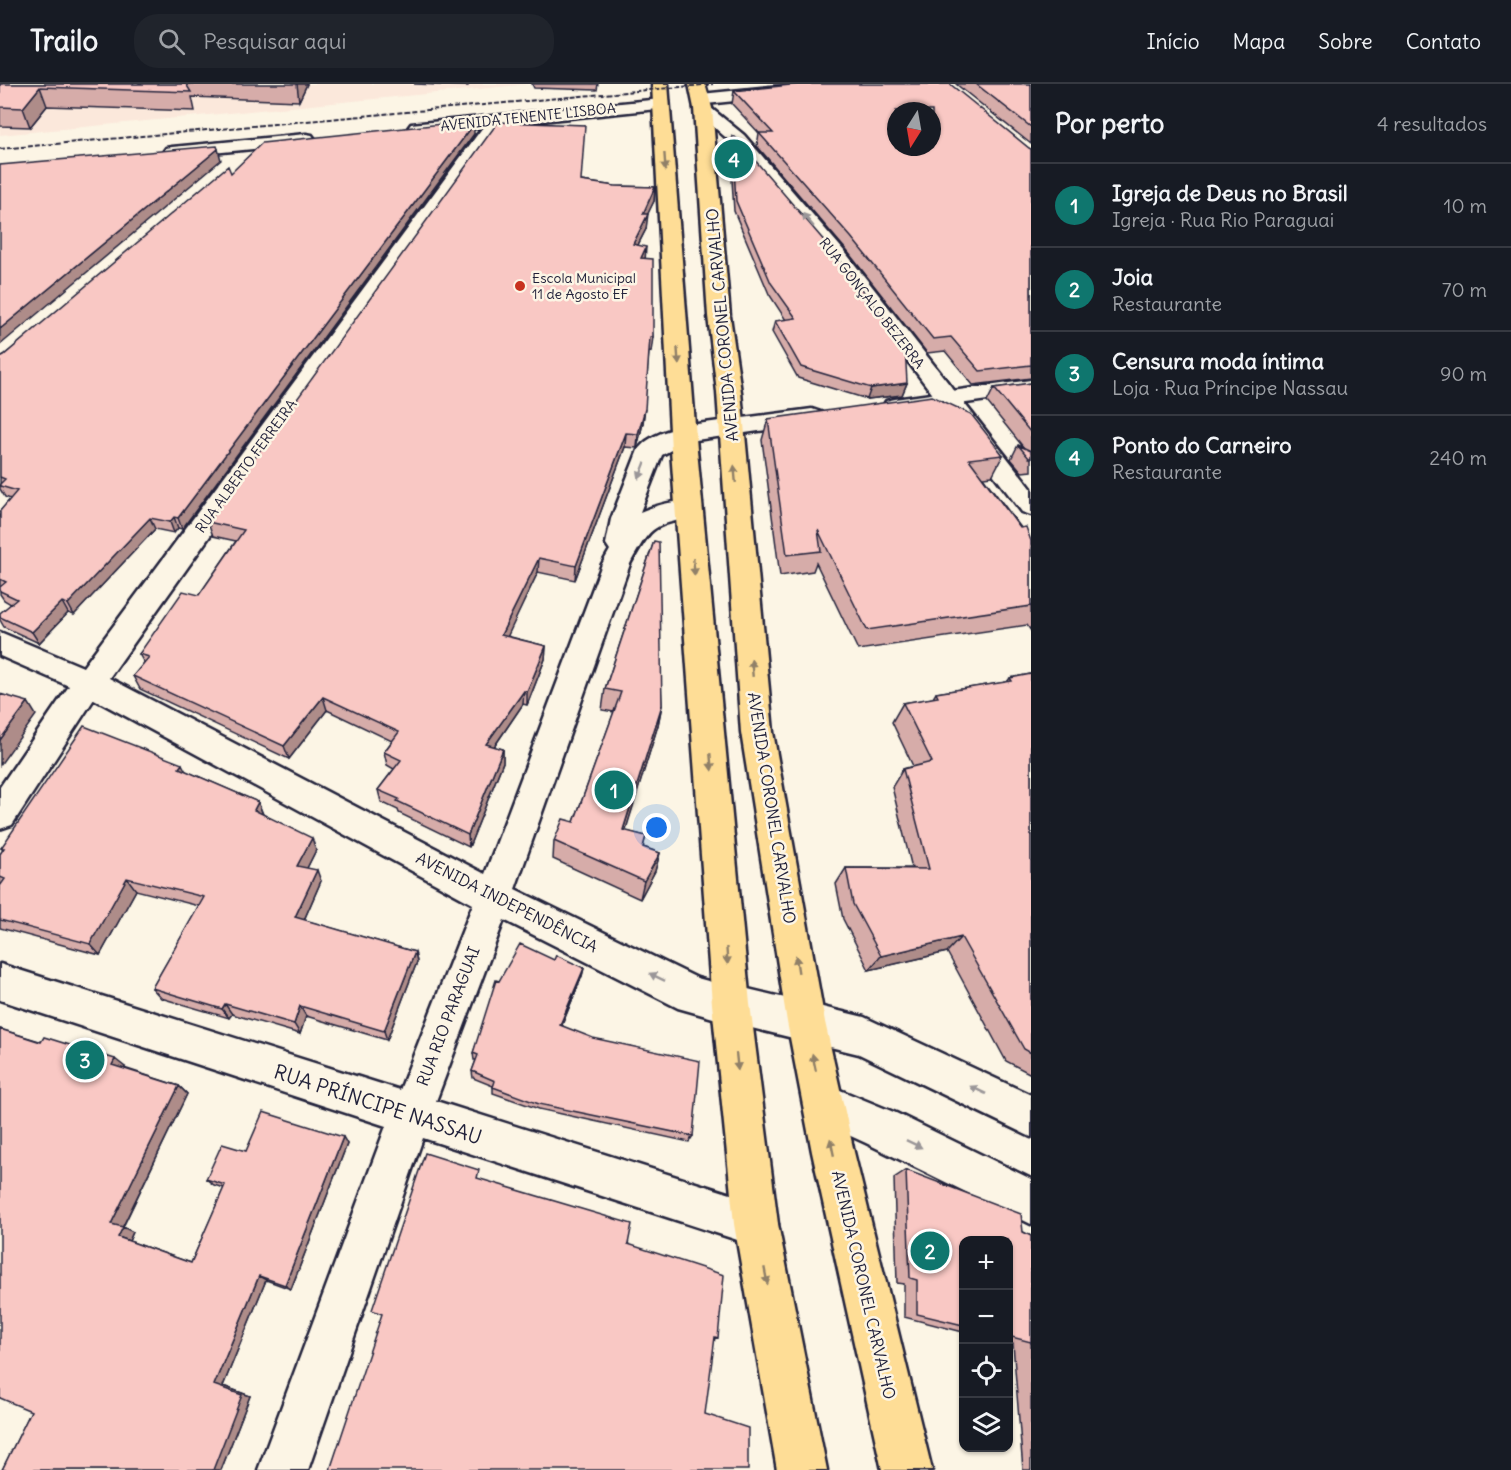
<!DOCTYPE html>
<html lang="pt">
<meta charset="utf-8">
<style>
:root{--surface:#171b24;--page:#20242c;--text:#f1f3f6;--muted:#9ea1a6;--line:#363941;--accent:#0f766e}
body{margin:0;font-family:Delius,sans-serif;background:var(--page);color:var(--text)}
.controls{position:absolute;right:18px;bottom:18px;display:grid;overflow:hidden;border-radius:12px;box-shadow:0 2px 4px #0004}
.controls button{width:54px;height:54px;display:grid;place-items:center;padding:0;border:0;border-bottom:2px solid var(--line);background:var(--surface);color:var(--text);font:30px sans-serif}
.compass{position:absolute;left:887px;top:18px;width:54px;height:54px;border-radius:50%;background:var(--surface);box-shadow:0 2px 4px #0004;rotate:191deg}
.you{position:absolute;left:657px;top:744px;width:21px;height:21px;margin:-15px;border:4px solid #fff;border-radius:50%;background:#1a73e8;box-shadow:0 0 0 9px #1a73e833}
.badge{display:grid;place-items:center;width:39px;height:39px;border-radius:50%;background:var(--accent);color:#fff;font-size:20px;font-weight:700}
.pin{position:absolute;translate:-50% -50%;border:3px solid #fff;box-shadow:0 2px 6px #0006}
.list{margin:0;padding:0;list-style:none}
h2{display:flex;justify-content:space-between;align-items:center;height:78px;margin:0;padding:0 24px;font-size:26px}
h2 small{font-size:20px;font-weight:400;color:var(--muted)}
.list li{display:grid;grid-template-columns:39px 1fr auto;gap:18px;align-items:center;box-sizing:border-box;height:84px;padding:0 24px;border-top:2px solid var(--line)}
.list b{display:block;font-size:22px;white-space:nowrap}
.list p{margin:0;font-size:20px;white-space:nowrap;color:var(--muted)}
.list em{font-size:20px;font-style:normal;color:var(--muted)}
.icon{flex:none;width:33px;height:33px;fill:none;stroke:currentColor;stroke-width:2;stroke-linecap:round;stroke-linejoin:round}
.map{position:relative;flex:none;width:1031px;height:1386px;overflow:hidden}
header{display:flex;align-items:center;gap:36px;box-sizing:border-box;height:84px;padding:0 30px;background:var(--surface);border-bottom:2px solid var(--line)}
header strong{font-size:28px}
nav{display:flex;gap:33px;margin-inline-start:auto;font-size:21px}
.search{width:420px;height:54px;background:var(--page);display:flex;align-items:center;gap:15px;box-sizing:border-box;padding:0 21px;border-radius:24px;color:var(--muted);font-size:22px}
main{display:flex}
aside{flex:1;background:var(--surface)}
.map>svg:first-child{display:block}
</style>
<header>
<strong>Trailo</strong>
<div class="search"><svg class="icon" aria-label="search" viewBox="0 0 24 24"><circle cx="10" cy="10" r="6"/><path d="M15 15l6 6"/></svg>Pesquisar aqui</div>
<nav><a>Início</a><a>Mapa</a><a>Sobre</a><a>Contato</a></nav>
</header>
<main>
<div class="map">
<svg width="1031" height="1386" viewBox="0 0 1031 1386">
<rect width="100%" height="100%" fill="#fcf5e5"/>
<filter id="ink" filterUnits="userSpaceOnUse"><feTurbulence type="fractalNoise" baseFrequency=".0167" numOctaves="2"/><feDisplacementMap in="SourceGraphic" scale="12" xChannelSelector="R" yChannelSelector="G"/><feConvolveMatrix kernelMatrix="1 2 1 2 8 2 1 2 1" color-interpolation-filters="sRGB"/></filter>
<g filter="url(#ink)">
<path fill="#fbe8db" d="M0 0H529L0 51Z"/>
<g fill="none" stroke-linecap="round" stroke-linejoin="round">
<g stroke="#22223b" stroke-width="5">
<path id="minor" d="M801 0H859L851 5 706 20 744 51 845 168 1031 404V431L1022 428 831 176 732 59 697 28 694 24 700 20 693 15 701 10Z
M661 15 667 16 669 20 667 24 502 41 109 594 485 790 602 480 610 466 606 460 611 435 638 366C647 352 675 341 691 345L694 350 691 355 662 371 640 428C657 421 680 414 698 419L702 425 698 431C653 444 654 436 630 480L515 805 697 894 745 907 750 920 745 933 731 939 678 924 504 836 436 1017 756 1118 771 1125 778 1140 771 1155 756 1162 423 1054 308 1386H258L386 1042 0 916V880L400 1006 473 820 94 615 12 741 0 745V703L69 602 0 572V548L83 583 483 43 417 49 411 48 408 44 411 40Z
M306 50 312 51 315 55 312 59 172 73 166 72 163 68 166 64 172 63Z"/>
</g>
<g stroke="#22223b" stroke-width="5">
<path id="tertiary" d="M1031 296V310L895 329 886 327 883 322 886 317 895 315Z
M812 325 821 328 824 333 821 338 682 358 673 355 670 350 673 345 682 342Z"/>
</g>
<g stroke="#22223b" stroke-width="5">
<path id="secondary" d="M731 901 864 933 1031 1011V1053L859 970 731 939 717 933 712 920 717 907Z
M823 999 896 1029 1031 1095V1140L866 1059 809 1033 803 1019 809 1005Z"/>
</g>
<g stroke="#22223b" stroke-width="5">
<path id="primary" d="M652 0H668L697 366 750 920 778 1140 827 1386H777L734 1140 712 920 671 366Z
M689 0H705L712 24 730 232 741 308 773 648 825 938 854 1068 932 1386H882L812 1068 787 938 741 648 717 308 708 232 694 24Z"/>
</g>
<use href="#minor" fill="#fcf5e5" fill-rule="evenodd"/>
<use href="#tertiary" fill="#fcf5e5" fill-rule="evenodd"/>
<use href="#secondary" fill="#fcf5e5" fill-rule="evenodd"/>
<use href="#primary" fill="#fedd96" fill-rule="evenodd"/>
<path stroke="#22223b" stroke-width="2" stroke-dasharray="5 2" stroke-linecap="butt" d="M0 65 713 0"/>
</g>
<path fill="#d6aca9" stroke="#22223b" stroke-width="1.5" d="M0 0H307L299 17 192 13 195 27 47 22 30 43 0 42Z
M414 0H469L468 2Z
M532 0H598L597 6 534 4Z
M956 0H1031V60Z
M734 7 1031 65V294L973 301 945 267 927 269 847 167 757 62 759 49 732 20Z
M474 50 182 445 178 444 174 449 155 445 74 531 68 529 39 559 4 543 0 536V529L11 520 4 516 0 510V427L11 415 5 413 0 405V273L4 271 231 89Z
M732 53 907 299 902 311 867 315 798 294 772 248 775 237 786 236 769 210 734 127 730 64Z
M581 97 615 102 655 103 654 117 647 130 646 145 638 161 645 174 653 253 651 268 649 267 643 339 637 364 625 363 575 496 538 488 507 552 546 562 545 575 527 621 523 620 494 663 503 665V678L469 763 399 729 398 726 381 718 378 706 394 685 387 681 384 668 392 657 327 626 289 675 140 605 133 592 144 579 139 570 199 511 236 457 213 452 208 438Z
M1031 299V387L1022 388 1011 375 1018 361 1024 364 987 318 994 304Z
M768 335 1003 371 992 392 983 393 1031 457V547L1027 541 858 566 816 479 813 487 780 492 762 356Z
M654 457 662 621 658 641 625 747 646 752 643 763 660 769 655 787 640 815 553 775 554 757 574 738 614 628 602 626 605 605Z
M1031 590V990L1006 977 947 868 869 886 843 835 836 800 846 784H912L892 703 903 685 913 682 892 638 903 619 933 614 936 609 1007 598 1010 594Z
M186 687 258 718 263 730 316 766 307 784 321 797 304 836 415 868 417 878 387 956 306 932 300 950 232 930 229 934 161 914 152 904 199 822 136 806 100 871 0 844V770L3 766 1 764Z
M554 876 584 884 582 892 562 941 693 1052 689 1058 539 1025 493 1009V1002L473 994 472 987 476 976H474L473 969 499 897Z
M0 945 125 983 124 984 179 1002 187 1010 123 1143 133 1148 129 1157 191 1179 224 1104 214 1101 206 1095 246 1067 343 1053 347 1060 291 1205 266 1196 223 1302 250 1312 221 1386H2L31 1327Z
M906 1086 1031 1152V1386H1023L1013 1260 1008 1259V1156H963V1248L904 1233V1200L897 1199 894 1094Z"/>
<path fill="#ae8c89" stroke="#22223b" stroke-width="1.5" d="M297 0H307L299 17Z
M40 3 47 22 30 43 23 24Z
M474 40V50L182 445 178 434Z
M218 65 221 76 0 261V245Z
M655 103 654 117 641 144 643 130Z
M648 130 646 145 631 174 633 160Z
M646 163 645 177 641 174Z
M907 299 902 311 867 315 871 304Z
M645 325 643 339 637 364 638 350Z
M626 349 625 363 575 496 576 482Z
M174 433 178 444 174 449 170 438Z
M150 434 155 445 74 531 68 520Z
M539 474 538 488 502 564 501 551Z
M62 518 68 529 39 559 32 548Z
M546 562 545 575 527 621V608Z
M524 607 523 620 487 673 486 660Z
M323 613 327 626 289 675 284 662Z
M28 618 36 631 0 681V656Z
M662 621 658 641 620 765 623 746Z
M503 665V678L469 763 468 751Z
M182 680 189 693 179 684Z
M258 718 263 731 254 726Z
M312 754 316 766 302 794 297 782Z
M660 769 655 787 640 815 644 797Z
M317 786 321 797 300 845 295 833Z
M127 794 136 806 100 871 90 860Z
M961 853 947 868 869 886 881 872Z
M415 868 417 878 387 956 384 947Z
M584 884 582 892 559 948 560 941Z
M225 920 232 930 229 934 222 925Z
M300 922 306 932 300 950 294 940Z
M115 975 125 983 122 989 112 981Z
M179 1002 187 1010 122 1144 111 1140Z
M343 1053 347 1060 291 1205 285 1201Z
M123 1143 133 1148 129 1157 118 1153Z
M259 1192 266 1196 223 1302 250 1312 221 1386H213L214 1301Z"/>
<path fill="#f9c8c4" stroke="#22223b" stroke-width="1.5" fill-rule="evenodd" d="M0 0H186L191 8 40 3 23 24 0 23Z
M800 0H950L1029 64 1031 65V281L980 287 951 253 933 255 851 153 759 49H773L734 7ZM896 27H932V63H896Z
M976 0H1031V43Z
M498 38 585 41 581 97 615 102 655 103 643 130H648L633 160 646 163 641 174 653 175V253H650L645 325 638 350 626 349 576 482 539 474 501 551 546 562 527 608 524 607 486 660 503 665 468 751 397 717 399 715 378 706 401 676 384 668 399 648 323 613 284 662 133 592 149 573 139 570 183 507 199 511 244 446 208 438Z
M452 39 474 40 178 434 174 433 170 438 150 434 68 520 62 518 32 548 0 533V529L17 515 0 507V503L6 498 0 495V427L17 407 0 402V400L5 395 0 393V273L4 271 228 82 231 89 262 59Z
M732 53H735L832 166 905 261 907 299 871 304 801 283 775 237 796 234 771 199 736 117Z
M217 62 218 65 0 245V81Z
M1031 299V349L994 304Z
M932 312 971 330 1003 371 969 375 1020 444 1026 443 1031 457V522L867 546 818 446 821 467 787 471 768 335Z
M1018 361 1031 367V374H1029Z
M654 457 659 458 662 621 623 746 646 752 643 763 660 769 644 797 554 757 563 735 574 738 621 608 605 605Z
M1031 590V969L1024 965 961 853 881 872 853 820 846 784 929 785 903 685 932 678 903 619 938 613 936 609 1012 597 1010 594Z
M0 610 28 618 0 656Z
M84 642 182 680 179 684 258 718 254 726 312 754 297 782 317 786 295 833 415 868 384 947 300 922 294 940 225 920 222 925 152 904 204 813 127 794 90 860 0 836V802L5 795 0 793V770L4 764H1Z
M520 860 554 876 556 871 584 884 560 941 593 954 700 977 693 1052 539 1020 493 1003 495 997 472 987 478 971 473 969 496 896 499 897Z
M0 945 41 958 44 953 115 975 112 981 179 1002 111 1140 123 1143 118 1153 191 1179 225 1101 206 1095 222 1060 246 1067 263 1028 343 1053 285 1201 259 1192 214 1301 242 1311 213 1386H2L31 1327 0 1314Z
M425 1069 479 1086 477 1094 632 1140 628 1160 724 1191 718 1254 715 1253 705 1330 748 1344V1386H330L382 1230 372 1226Z
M906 1086 1021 1130 1023 1148 1031 1152V1260V1258L1008 1252V1156H963V1241L917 1230V1196L910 1194Z"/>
<defs><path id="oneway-solid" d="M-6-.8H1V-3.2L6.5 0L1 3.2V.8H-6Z" transform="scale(1.5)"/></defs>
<g fill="#908068">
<use href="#oneway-solid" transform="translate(665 78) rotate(86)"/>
<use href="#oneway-solid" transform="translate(678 272) rotate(86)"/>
<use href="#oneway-solid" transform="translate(735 390) rotate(-95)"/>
<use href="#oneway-solid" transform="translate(694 483) rotate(85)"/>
<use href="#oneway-solid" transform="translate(752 584) rotate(-95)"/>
<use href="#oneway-solid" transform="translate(711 678) rotate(85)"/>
<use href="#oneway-solid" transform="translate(727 872) rotate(86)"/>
<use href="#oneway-solid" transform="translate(797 880) rotate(-99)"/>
<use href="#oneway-solid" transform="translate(737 978) rotate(84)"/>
<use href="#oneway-solid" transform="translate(814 978) rotate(-102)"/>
<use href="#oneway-solid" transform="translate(832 1063) rotate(-102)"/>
<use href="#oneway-solid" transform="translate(766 1192) rotate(79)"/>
</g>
<g fill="#9a9698">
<use href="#oneway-solid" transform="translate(808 136) rotate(-130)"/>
<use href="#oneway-solid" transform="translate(642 387) rotate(111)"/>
<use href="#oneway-solid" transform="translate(657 893) rotate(-154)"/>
<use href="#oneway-solid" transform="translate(978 1006) rotate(-154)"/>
<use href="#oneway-solid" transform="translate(914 1060) rotate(26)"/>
</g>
</g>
<circle fill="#c8321e" stroke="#fcf5e5" stroke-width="2" cx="520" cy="202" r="6"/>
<g text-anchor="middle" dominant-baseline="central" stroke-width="5" stroke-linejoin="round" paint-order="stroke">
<g font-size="14" fill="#22223b" stroke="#fcf5e5">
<text transform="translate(528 33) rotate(-6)">AVENIDA TENENTE LISBOA</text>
<text transform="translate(872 219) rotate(52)">RUA GONÇALO BEZERRA</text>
<text transform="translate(246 382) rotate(-54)">RUA ALBERTO FERREIRA</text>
</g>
<g font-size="14" fill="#22223b" stroke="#fcf5e5" text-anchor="start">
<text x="532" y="194">Escola Municipal<tspan x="532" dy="16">11 de Agosto EF</tspan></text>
</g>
<g font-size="16" fill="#22223b" stroke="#fcf5e5">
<text transform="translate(722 241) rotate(-95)">AVENIDA CORONEL CARVALHO</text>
<text transform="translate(772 724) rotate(81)">AVENIDA CORONEL CARVALHO</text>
<text transform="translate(507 818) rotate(27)">AVENIDA INDEPENDÊNCIA</text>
<text transform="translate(448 932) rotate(-69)">RUA RIO PARAGUAI</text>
<text transform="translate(864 1201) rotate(77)">AVENIDA CORONEL CARVALHO</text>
</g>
<g font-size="20" fill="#22223b" stroke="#fcf5e5">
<text transform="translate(378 1020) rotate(18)">RUA PRÍNCIPE NASSAU</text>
</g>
</g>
</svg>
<div class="controls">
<button>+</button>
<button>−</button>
<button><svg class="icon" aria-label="locate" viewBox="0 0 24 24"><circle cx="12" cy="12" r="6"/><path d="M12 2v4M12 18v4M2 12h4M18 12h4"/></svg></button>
<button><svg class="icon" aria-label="layers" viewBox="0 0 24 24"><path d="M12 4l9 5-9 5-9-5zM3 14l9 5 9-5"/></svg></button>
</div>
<svg class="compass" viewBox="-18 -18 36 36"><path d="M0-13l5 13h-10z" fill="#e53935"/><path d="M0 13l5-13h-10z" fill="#9ea1a6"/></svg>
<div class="you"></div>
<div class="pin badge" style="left:614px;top:706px">1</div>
<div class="pin badge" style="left:930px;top:1167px">2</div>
<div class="pin badge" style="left:85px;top:976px">3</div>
<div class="pin badge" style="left:734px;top:75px">4</div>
</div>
<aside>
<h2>Por perto<small>4 resultados</small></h2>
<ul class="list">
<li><span class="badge">1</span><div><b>Igreja de Deus no Brasil</b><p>Igreja · Rua Rio Paraguai</p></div><em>10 m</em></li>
<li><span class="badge">2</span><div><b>Joia</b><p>Restaurante</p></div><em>70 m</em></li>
<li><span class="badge">3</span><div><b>Censura moda íntima</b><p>Loja · Rua Príncipe Nassau</p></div><em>90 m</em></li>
<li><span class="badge">4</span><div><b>Ponto do Carneiro</b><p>Restaurante</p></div><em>240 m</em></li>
</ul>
</aside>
</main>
